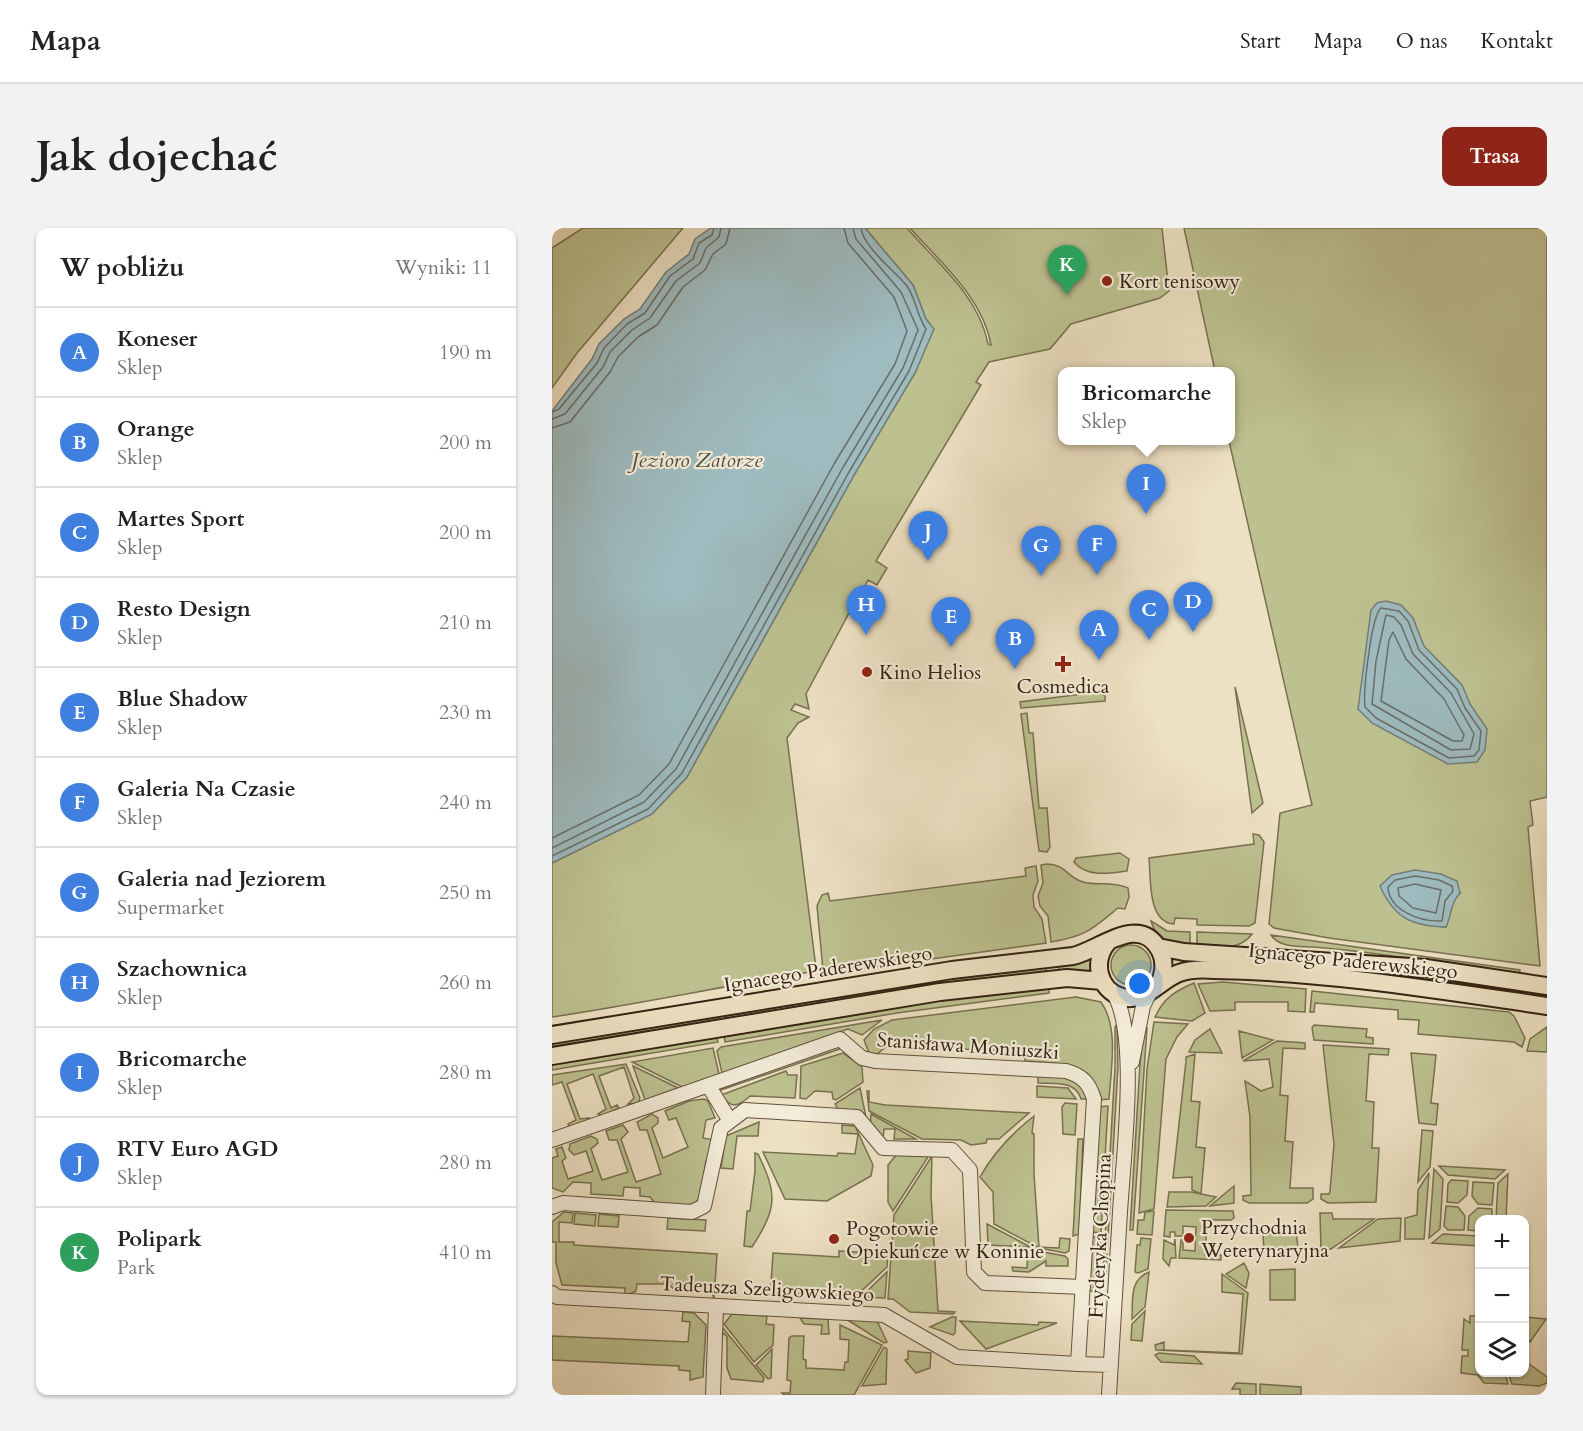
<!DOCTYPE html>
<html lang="pl">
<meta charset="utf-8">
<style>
:root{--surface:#fff;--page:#f2f2f2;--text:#222;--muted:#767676;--line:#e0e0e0;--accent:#8f2418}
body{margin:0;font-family:Cardo,serif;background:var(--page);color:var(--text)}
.controls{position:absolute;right:18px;bottom:18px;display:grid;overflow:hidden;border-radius:12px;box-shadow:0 2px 4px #0004}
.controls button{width:54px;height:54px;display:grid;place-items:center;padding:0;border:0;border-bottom:2px solid var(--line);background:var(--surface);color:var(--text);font:30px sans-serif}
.you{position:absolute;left:588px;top:756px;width:21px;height:21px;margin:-15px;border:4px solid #fff;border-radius:50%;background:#1a73e8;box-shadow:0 0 0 9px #1a73e833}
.badge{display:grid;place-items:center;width:39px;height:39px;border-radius:50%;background:var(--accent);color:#fff;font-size:20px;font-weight:700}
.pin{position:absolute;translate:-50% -50px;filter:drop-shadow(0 2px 3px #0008)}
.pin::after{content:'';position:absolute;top:32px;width:21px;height:18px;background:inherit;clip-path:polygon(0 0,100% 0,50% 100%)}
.popup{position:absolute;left:506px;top:139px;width:177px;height:78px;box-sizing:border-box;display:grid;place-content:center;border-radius:12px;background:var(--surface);filter:drop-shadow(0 2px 4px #0005);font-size:20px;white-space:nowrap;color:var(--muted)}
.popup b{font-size:22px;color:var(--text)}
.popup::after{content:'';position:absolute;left:50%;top:100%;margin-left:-12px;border:12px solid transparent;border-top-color:var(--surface)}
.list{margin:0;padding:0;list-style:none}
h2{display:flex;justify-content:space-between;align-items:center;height:78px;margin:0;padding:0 24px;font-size:26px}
h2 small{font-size:20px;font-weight:400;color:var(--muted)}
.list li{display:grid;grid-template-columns:39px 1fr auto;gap:18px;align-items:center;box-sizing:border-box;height:90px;padding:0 24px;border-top:2px solid var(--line)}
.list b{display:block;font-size:22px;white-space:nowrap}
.list p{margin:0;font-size:20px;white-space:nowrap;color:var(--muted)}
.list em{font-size:20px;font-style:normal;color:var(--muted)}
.icon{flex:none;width:33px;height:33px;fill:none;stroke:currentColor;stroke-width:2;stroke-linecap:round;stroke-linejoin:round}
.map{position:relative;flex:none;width:995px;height:1167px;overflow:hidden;border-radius:12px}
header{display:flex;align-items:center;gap:36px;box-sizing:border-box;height:84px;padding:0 30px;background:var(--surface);border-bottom:2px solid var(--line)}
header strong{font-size:28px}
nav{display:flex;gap:33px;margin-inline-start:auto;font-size:21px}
.intro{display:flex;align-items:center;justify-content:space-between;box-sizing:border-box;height:144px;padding:0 36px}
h1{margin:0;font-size:42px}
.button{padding:15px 27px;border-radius:12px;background:var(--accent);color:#fff;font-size:21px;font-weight:700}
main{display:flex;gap:36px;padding:0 36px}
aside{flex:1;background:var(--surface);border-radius:12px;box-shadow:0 2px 4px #0004}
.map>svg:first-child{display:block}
</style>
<header>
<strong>Mapa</strong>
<nav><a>Start</a><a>Mapa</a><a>O nas</a><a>Kontakt</a></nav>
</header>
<div class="intro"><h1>Jak dojechać</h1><a class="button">Trasa</a></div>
<main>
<aside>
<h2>W pobliżu<small>Wyniki: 11</small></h2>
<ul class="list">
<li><span class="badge" style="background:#3f7fe0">A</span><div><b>Koneser</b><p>Sklep</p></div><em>190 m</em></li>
<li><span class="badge" style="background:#3f7fe0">B</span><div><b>Orange</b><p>Sklep</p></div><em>200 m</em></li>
<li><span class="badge" style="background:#3f7fe0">C</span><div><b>Martes Sport</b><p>Sklep</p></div><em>200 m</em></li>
<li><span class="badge" style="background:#3f7fe0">D</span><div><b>Resto Design</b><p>Sklep</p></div><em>210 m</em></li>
<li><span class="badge" style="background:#3f7fe0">E</span><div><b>Blue Shadow</b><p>Sklep</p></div><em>230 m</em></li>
<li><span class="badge" style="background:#3f7fe0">F</span><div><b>Galeria Na Czasie</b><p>Sklep</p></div><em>240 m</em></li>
<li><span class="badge" style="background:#3f7fe0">G</span><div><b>Galeria nad Jeziorem</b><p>Supermarket</p></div><em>250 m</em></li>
<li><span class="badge" style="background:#3f7fe0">H</span><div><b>Szachownica</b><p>Sklep</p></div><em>260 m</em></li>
<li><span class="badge" style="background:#3f7fe0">I</span><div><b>Bricomarche</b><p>Sklep</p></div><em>280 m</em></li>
<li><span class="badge" style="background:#3f7fe0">J</span><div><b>RTV Euro AGD</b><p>Sklep</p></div><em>280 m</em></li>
<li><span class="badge" style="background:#2e9e5b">K</span><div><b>Polipark</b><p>Park</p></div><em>410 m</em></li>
</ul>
</aside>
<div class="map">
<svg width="995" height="1167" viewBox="0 0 995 1167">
<rect width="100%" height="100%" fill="#ede1c3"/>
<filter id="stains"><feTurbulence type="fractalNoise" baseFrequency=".00333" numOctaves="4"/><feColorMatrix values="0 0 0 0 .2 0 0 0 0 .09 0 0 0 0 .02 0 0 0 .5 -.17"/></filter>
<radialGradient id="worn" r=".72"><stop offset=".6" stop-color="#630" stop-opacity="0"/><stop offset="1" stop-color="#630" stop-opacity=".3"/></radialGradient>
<path fill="#bdc190" stroke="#787150" stroke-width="1.5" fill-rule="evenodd" d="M31 0H131L25 125 0 160V20Z
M313 0H355C385 35 427 68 436 116L439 117C431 70 388 34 358 0H610L617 63 608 70 519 96 498 121 437 134 424 154 429 157 324 333 335 340 325 357 316 352 303 377 300 376 296 382 298 383 254 466 257 481 243 476 239 482 257 489 246 495 235 510 264 740 258 744C172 758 87 776 0 789V635L100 586 135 549 302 247 363 145 381 101 374 91 361 57Z
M632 0H995V569L978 573 981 597 976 599 988 738 777 710 722 700 717 696 728 585 760 577 677 213 678 144 663 143ZM908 665 899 675 894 699C877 698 860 697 847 685Z
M683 459 711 575 700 585Z
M546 464 553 468V473L469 480 468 474Z
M475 485 477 505H481L487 580H495L498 619 495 624 487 623 469 486Z
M701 606 707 607 712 614 703 695 697 698 645 697V691L623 690 622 696C595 694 599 650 597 630L702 616Z
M568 625 577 631 575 643C558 645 535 650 522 634L524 630Z
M495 636C512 636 514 647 528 653 542 659 558 652 576 660L577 669 573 681 566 680C539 702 534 708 499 714L496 688 488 678 486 668 491 655 489 637Z
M484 638 486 653 481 667 482 679 490 691 494 715 278 745 271 742 265 678 270 667 276 665 278 673 474 648 473 640Z
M599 693 615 703 638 704V718C619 714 605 714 599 693Z
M645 704 700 706C687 724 665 718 645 718Z
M719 707 968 742 967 747C900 737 829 724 762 719 748 718 727 720 719 707Z
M559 737a20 20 0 1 1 40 0a20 20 0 1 1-40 0Z
M540 730V745L524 742 507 744 506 737Z
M644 731 871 747 964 760 952 765 645 734Z
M494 737V745L170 793 177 784 386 750Z
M671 754 754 761 753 784 736 783V774H683V782L658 783 646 756Z
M642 755 653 785 640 793 603 789C612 770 623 763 642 755Z
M497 757V765L345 785 173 814 172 806 338 778Z
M760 763 957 784 962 788 973 810 970 819 962 814 866 806 867 792 846 791V782L763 775 762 784H758Z
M524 769 549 774C567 799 559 841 557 871L548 872C543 832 505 836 473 833V823L334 819 325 826 317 825 312 812 322 801 340 792Z
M169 786 163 794 0 821V813Z
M330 792 310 807 296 801 170 845 165 823 169 819Z
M602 794 636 796 625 809 614 831 602 981 587 985 595 841Z
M565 796 566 838 554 1045H551L563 839V799Z
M593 797 595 800 581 1002H578L588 836Z
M762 797 815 801 814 809 821 810V816L762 812 760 800Z
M995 799V824L975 823 978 811Z
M658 801 670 825 637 824 643 812Z
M687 803 721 812 690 830Z
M164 807 166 814 0 842V837L17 831Z
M725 813 753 815V821L731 820 728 867 736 868 733 913 741 914 738 960H761V971L755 975H697L691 972V968L699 967 698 889 693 853 709 863 721 859 717 831 691 833Z
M771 817 837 821 836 827 817 826 814 873 822 874 820 920H827L824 974 776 975 769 971V966H777L778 963 782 916Z
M285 818 288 821 169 862 172 858Z
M161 820 167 846 130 859 80 834Z
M291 825 310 839 311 854 284 872 281 871 280 864 263 863 254 871 248 870 249 838Z
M859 825 884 827 879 875 886 876 884 897 867 895Z
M643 826 639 873 648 874 644 919 653 920 649 966 640 962V949L621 950 634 833V829Z
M74 836 88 870 86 875 76 876 82 870 72 839 47 848 59 880 65 877 67 880 50 888 46 886 54 881 41 846 15 856 28 891 37 890 35 893 18 899 16 896 24 892 10 854 0 857V847Z
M81 838 126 860 93 872Z
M234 843 236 847H245L243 870 198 868C186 879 179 881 169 867Z
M486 848 515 849 529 855 536 871H529C523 852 503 856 486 855Z
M485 858 516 860 524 871 485 869Z
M308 860 315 894 286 881 283 876Z
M315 863H317V874L333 877 477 885 447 911H435L434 915 419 917 409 912 370 911 317 883Z
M152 871 156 873 163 890 154 892 151 910 162 912 159 930 154 933 148 969 140 980 105 978 98 969 88 968V960L72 959 71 968 39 966V955L21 954 11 964 0 960V930L6 928 4 921 10 919 14 930 10 933 16 951 41 943 34 923 22 927 17 922 18 916 39 908 45 911 46 915 39 921 50 952 76 944 65 912H57L54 903 71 897 76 904 69 911 84 954 109 946 95 902H88L85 894 100 886 106 890V895L100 900 111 930 136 919 124 890 117 892 113 883 137 873Z
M513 875 525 876 523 907 511 906 510 879Z
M556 878 552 948H544L547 879Z
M319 886 364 911H342L343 901H332L331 911 318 898Z
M482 888 480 905 482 906V946L487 1019 507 1020 508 1010 518 1011 517 1023 513 1025 487 1020 442 996 441 964 428 949C442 924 459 906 482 888Z
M207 894 206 908H185L181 941 169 940 174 908Z
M290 897 303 898 321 937 319 948 275 973 233 971 211 924 285 928 286 925 303 926 306 906 290 905Z
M870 902 881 903 878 939 866 954Z
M526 911H531L527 1006 521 1008Z
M203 925 206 926C226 967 225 980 200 1019L192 1018 195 983H198L203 943Z
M345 926H378L341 983 336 974V937Z
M380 928 379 967 386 1083 403 1084 401 1086 358 1084 341 1071H336L342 987Z
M887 938 953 942 943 951 896 947Z
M882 941 891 951 888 1001 877 1010Z
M877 945 872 1011H853V990L865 987 866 962Z
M956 946 954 991H944L946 955Z
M899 952 916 953 915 967 906 975 895 974 896 956Z
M544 953H552L549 1005 541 1004Z
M921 954 942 955 940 977 926 976 920 968Z
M682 958V975L658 978Z
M617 964H639L664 969 654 978 615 979Z
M894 978 906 979 913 988 912 1002H896L892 998Z
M926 980 940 981V991L927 992V1003L916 1002 917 988Z
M614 982 681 983 682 990 679 992H655L653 1027H669V1032L627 1030 629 1012H631V1022L643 1023 644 999 631 998V1008H623V1004H618V1009L612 1008Z
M602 983 600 1007 585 1006 586 992H592L593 984Z
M12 984 21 985 20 995 7 994V1014H22V1017L165 1026 162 1071 160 1064 123 1062 116 1056H85L84 1063 73 1068V1060L10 1057 4 1035V1014H0V994Z
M23 985 44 987 43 998 22 996Z
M768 985H780L781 991H822L779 1021 769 1022Z
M47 986 67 988 66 999 46 998Z
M116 990 154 992 153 1003 115 1001Z
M849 990 848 1013 787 1020 826 991Z
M435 996 486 1023 513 1028 516 1031V1038H494V1033L477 1044 461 1043 460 1039 475 1040 476 1019 436 1017Z
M744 1003 746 1020 712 1023 711 1007Z
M891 1006 927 1008V1018L880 1015Z
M540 1009H549L546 1055H542V1063H537Z
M589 1010 599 1011 596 1041 586 1045 583 1044 585 1017H588Z
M623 1011 624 1030H619L617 1038 611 1031 612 1012 622 1017Z
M287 1023 336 1026 335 1039 303 1069 223 1065 219 1056 221 1025 287 1029Z
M692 1035 697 1045 694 1060 674 1046Z
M743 1041V1072H718V1042Z
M335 1044 333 1070 309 1069Z
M597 1044 593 1079 580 1091C581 1072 577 1052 597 1044Z
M670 1046 696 1065 690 1126 604 1122 603 1117 612 1114V1122L687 1125 691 1066 670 1064Z
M593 1083 590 1113 579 1112 580 1096Z
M131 1084 142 1085 154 1097 151 1149 138 1152V1143L127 1142V1138L0 1132V1108L136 1114 138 1094 130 1093Z
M180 1086 215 1088 214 1096 222 1097 221 1117 202 1134 172 1096Z
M918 1088H927V1144L953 1145 956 1156 932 1155 926 1147 909 1145 910 1128H916V1122H910L912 1091 918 1095Z
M400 1089H404L403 1105 401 1107 378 1099Z
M973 1089 994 1091 978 1114 973 1107Z
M248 1090 276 1091 277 1106H269L270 1097 252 1096Z
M294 1091 325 1093 335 1114 332 1115Z
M408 1093 486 1097 487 1094 505 1095 434 1121Z
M288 1097 330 1117 302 1167H232L230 1165H238L239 1153 235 1152 237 1110 240 1108H252L251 1131 254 1132V1140L292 1142 293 1134H296L297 1112 288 1111Z
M170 1099 212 1150 211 1154 179 1151 175 1140V1109L169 1103Z
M332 1119 335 1121 334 1156 310 1158Z
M220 1121 219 1150 216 1151 204 1137Z
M356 1123 379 1125 378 1140 364 1145 353 1132 356 1131Z
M607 1125 642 1128 650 1136 609 1134 603 1127Z
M973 1133 995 1149V1155L987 1158 960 1156 956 1145 972 1144Z
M684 1155 704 1156V1167H688V1161H680Z
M708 1156 749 1159V1167H708Z"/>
<path fill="#9ebbbf" stroke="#737d79" stroke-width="1.5" d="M159 0H313L361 57 374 91 382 101 363 145 302 247 135 549 100 586 0 635V183L40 131 47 116 72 91 88 81 114 44 137 26 143 11Z
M834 373 849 377 861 390 872 418 910 457 918 476 935 501 933 522 925 534 896 536 820 495 806 481 819 382 825 375Z
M863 642 889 646 905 653 908 665C898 676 900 686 894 699 860 698 842 690 828 658L840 647Z"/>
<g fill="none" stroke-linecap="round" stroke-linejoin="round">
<path stroke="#686e68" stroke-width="1.5" d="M0 184 7 181 45 135 52 120 75 96 93 85 118 48 141 31 147 15 160 7 162 0
M0 191 13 186 51 139 58 124 80 102 98 90 124 53 148 35 154 20 167 9 169 0
M0 200 18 194 58 144 66 129 86 109 105 97 131 59 153 42 161 26 174 16 178 0
M829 380 847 383 856 393 867 422 905 461 913 480 929 503 927 522 922 528 897 530 824 490 813 479C811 464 819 389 829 380Z
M834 387 842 389 849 397 861 426 899 465 922 506 918 521 899 522 820 476 824 433Z
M841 404 854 431 892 471 912 507 910 513H901L829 473 837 412Z
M0 610 87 567 117 536 282 236 343 136 355 103 342 69 296 15 292 0
M0 620 92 574 124 541 290 241 351 140 366 102 349 64 304 11 301 0
M0 628 96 581 130 545 297 244 357 143 374 101C365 88 364 71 355 58 343 43 311 19 309 0
M863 648 887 652 900 658 901 663 893 673 890 693C869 694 837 683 836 659L843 652Z
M863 656 889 662 884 685 861 680 847 668 846 660Z"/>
<g stroke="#62513d" stroke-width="16">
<path id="minor" d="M580 834 591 778 598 764
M156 857 178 893
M0 912 288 811 310 830 323 833 514 843C531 848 537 855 542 871L526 1136 559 1137
M0 979 11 975 140 984 152 978 169 900 193 882 305 889 331 920 400 922 418 942 422 1044 433 1055 531 1059
M0 1065 5 1069 332 1087 405 1129 526 1136
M161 1167 164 1079
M557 1167C561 1106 564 1045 568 984 571 932 587 808 562 766"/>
</g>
<g stroke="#332110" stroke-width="20">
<path id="major" d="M556 714C540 733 546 762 570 769 593 776 608 752 627 745 638 741 651 741 663 742 775 744 885 762 995 778
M606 719 632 724 874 740 995 758
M0 807 400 742 521 728C548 722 588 684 608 723 614 735 612 746 606 758
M0 828 388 764 515 750 550 753"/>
</g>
<use href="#minor" stroke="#f3ecd8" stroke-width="14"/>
<use href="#major" stroke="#ede1c3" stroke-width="16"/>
</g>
<g fill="#8f2418" stroke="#f3ecd8" stroke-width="2">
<circle cx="555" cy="53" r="6"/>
<path d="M508 427h6v6h6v6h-6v6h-6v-6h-6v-6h6z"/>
<circle cx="315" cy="444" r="6"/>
<circle cx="637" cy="1010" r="6"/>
<circle cx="282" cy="1011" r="6"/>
</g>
<g text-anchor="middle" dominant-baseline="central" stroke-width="4.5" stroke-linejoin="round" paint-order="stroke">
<g font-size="20" fill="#332110" stroke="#f3ecd8" text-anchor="start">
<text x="567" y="53">Kort tenisowy</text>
<text x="327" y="444">Kino Helios</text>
<text x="511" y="458" text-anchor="middle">Cosmedica</text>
<text x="649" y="999">Przychodnia<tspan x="649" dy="23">Weterynaryjna</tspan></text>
<text x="294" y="1000">Pogotowie<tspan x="294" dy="23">Opiekuńcze w Koninie</tspan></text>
</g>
<g font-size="20" fill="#332110" stroke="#f3ecd8">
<text transform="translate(801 733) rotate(6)">Ignacego Paderewskiego</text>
<text transform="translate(276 741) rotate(-9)">Ignacego Paderewskiego</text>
<text transform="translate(416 818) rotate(4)">Stanisława Moniuszki</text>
<text transform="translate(548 1008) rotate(-87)">Fryderyka Chopina</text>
<text transform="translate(215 1061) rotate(3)">Tadeusza Szeligowskiego</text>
</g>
<g font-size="21" font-style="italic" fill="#534f45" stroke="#f3ecd8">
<text x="145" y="232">Jezioro Zatorze</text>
</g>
</g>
<rect width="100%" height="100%" filter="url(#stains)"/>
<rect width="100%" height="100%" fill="url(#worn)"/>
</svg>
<div class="controls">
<button>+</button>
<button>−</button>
<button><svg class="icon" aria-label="layers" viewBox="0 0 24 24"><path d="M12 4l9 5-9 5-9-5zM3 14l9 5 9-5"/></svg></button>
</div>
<div class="you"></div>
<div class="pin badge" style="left:547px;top:432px;background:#3f7fe0">A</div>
<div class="pin badge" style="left:463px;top:441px;background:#3f7fe0">B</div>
<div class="pin badge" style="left:597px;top:412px;background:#3f7fe0">C</div>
<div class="pin badge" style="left:641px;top:404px;background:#3f7fe0">D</div>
<div class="pin badge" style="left:399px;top:419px;background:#3f7fe0">E</div>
<div class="pin badge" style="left:545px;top:347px;background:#3f7fe0">F</div>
<div class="pin badge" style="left:489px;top:348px;background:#3f7fe0">G</div>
<div class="pin badge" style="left:314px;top:407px;background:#3f7fe0">H</div>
<div class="pin badge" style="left:594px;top:286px;background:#3f7fe0">I</div>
<div class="popup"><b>Bricomarche</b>Sklep</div>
<div class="pin badge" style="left:376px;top:333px;background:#3f7fe0">J</div>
<div class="pin badge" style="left:515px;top:67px;background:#2e9e5b">K</div>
</div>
</main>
